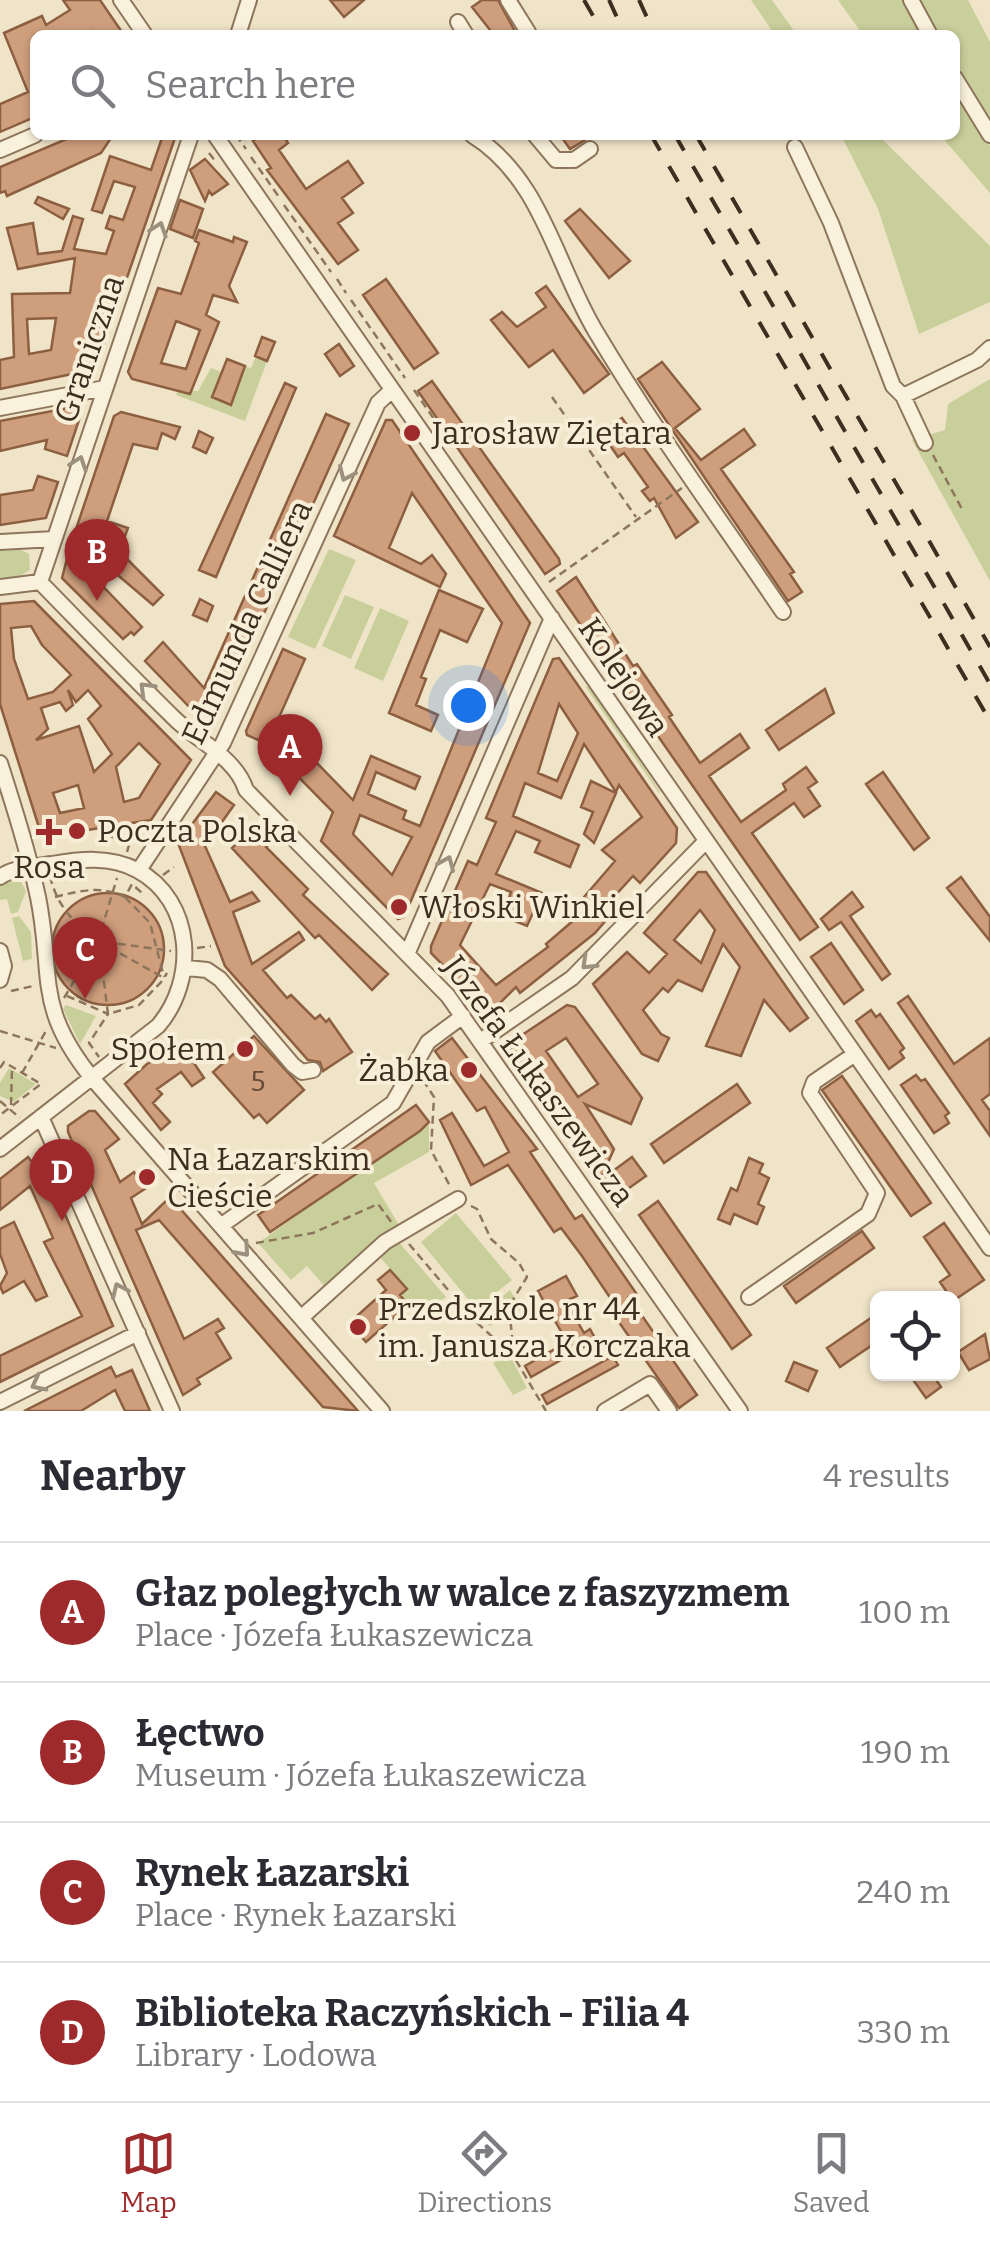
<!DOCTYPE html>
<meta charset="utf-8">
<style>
:root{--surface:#fff;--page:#f2f2f3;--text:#2b2b33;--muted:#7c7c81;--line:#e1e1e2;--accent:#9e2a2b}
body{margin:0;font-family:Bitter,serif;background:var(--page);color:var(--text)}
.controls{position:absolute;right:30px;bottom:30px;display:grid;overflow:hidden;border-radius:15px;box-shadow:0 2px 8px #0004}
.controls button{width:90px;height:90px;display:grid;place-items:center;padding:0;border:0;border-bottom:2px solid var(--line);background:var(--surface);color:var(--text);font:50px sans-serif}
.you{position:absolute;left:468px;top:705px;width:35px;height:35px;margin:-25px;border:8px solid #fff;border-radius:50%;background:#1a73e8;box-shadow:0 0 0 15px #1a73e833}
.badge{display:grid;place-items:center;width:65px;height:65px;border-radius:50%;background:var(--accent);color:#fff;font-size:32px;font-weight:700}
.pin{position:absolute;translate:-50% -82px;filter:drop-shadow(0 2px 5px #0008)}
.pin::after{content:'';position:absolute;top:52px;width:35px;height:30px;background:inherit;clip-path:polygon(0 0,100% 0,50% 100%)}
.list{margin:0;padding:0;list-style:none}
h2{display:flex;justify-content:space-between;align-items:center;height:130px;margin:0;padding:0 40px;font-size:42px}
h2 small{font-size:32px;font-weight:400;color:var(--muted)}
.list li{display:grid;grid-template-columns:65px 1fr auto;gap:30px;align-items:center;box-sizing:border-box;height:140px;padding:0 40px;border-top:2px solid var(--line)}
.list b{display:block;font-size:38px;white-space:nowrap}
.list p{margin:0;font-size:32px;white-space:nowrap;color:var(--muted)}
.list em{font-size:32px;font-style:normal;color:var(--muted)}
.icon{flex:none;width:55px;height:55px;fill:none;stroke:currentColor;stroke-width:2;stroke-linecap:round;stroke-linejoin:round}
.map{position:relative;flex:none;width:990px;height:1411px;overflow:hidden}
.search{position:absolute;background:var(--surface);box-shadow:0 2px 8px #0004;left:30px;right:30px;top:30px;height:110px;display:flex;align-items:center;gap:25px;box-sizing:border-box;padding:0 35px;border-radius:15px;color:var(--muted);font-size:38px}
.sheet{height:690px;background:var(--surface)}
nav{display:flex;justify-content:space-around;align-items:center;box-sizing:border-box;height:140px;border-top:2px solid var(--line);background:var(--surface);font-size:28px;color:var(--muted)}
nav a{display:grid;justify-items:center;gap:5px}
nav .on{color:var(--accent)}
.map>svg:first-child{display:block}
</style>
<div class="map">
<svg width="990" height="1411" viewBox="0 0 990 1411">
<rect width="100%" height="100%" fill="#f0e4c8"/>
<path fill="#c9cf9b" d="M751 0H772L797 35H775Z
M838 0H903L921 35H863Z
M917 0H968L990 42V125L955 69V35H935Z
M955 89 990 146V193L940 135H955Z
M841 135H878L990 246V302L919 334 878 209Z
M256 356 267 361 245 421 176 395 178 390 198 391 211 368 222 372 212 397 231 404 245 366 251 368Z
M990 379V581L912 440 945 430 948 404Z
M329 549 356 560 315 649 288 637Z
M21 550 29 554 30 570 20 576 0 578V551Z
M345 595 374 607 351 659 322 646Z
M380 608 409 621 383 681 354 668Z
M585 686 592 688 660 792 659 793Z
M18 876 26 891 18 912 11 914 7 899 0 900V884Z
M19 916 31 932 32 959 23 961 12 918Z
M66 1005 96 1016 80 1044 63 1009Z
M9 1068 36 1084 14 1102 0 1096V1083Z
M429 1122V1152L374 1183 400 1227 325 1287 307 1266 291 1280 258 1243Z
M456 1213 512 1280 476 1309 421 1242Z
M397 1240 446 1297 429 1309 422 1303 415 1310 400 1295 407 1288 379 1256Z
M510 1290 522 1309 490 1326 477 1317Z
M509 1354 527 1388 513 1395 493 1363Z"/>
<path fill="#cf9f7d" stroke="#8d5f41" stroke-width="2.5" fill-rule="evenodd" d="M63 0H100L124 35H95L92 31 35 35V117L0 132V104L28 92 4 33 42 16 46 25 70 10Z
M330 0H364L344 17Z
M482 0H498L517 35H494L472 7Z
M76 135H113L101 153 7 196 5 191 0 193V167Z
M163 135H176L97 365 91 370 0 389V360L14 357 12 294 70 293 75 258 18 269 7 228 33 223 38 254 62 251 73 216 83 219 74 249 106 254 114 231 106 228 110 216 123 220 135 187 114 181 102 213 92 210 110 156 151 170ZM56 318 51 350 29 354 27 319Z
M261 135H283L288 143 279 150 306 189 348 161 363 183 342 198 353 213 338 223 358 250 338 264 267 170 271 168 253 141Z
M560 135H582L585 140 570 149Z
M205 159 228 184 212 195 209 191 205 201 190 170Z
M38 197 69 209 63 219 35 203Z
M180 200 203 209 193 238 170 229Z
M580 209 630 261 609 278 565 221Z
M199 230 233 242 234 237 247 242 229 286 237 302 213 295 206 315 219 322 190 394 132 379 128 372 158 288 181 294 199 243 195 241ZM176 321 200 330 186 369 161 363Z
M386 279 438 353 414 369 363 295Z
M546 286 609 374 584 393 553 350 529 367 491 320 502 312 517 327 546 307 536 293Z
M262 337 275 342 267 361 255 356Z
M339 344 354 366 340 376 325 354Z
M227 359 245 366 231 405 212 397Z
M662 362 700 409 675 428 701 460 744 429 755 445 721 469 794 572 790 574 802 592 788 601 638 379Z
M432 381 559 559 560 564 545 574 418 391Z
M285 383 296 388 216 577 199 570Z
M78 406 82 411 67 456 45 449 47 440 0 451V421Z
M121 412 180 427 175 439 162 433 157 449 133 444 107 521 128 528 119 552 99 545 95 556 73 538 114 416Z
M326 414 349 424 222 707 211 703 198 716 145 661 163 642 204 688Z
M622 418 698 522 676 538 654 498 650 501 642 491 648 487 624 453 618 457 601 432Z
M386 420H392L530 623 404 917 398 919 321 841 333 812 265 743 247 735 246 731 283 649 305 659 277 722 353 800 371 756 420 777 415 789 376 772 368 794 406 811 403 819 420 826 502 623 412 493 389 548 421 564 432 555 446 574 440 587 334 536ZM360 815 412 837 392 875 353 834Z
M199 431 213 438 206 453 193 447Z
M38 476 58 482 46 518 0 525V495L33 490Z
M69 551 142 627 134 635 131 632 123 639 62 578Z
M120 552 163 595 153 605 113 571Z
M576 577 633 666 637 664 672 715 669 717 700 763 740 734 749 748 709 776 741 822 786 790 783 784 806 767 817 782 808 788 820 806 804 817 794 803 752 833 818 927 800 940 557 591Z
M439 590 483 609 467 642 440 630 421 677 426 679 416 705 438 715 431 731 389 713Z
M200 599 213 606 207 621 193 615Z
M34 601 191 760 151 820 42 837 0 704V604ZM31 626 42 645 71 675 53 692 28 699 14 659 11 628ZM68 690 76 702 88 690 101 706 88 719 112 754 94 772 79 726 36 740 48 729 41 708 60 702 66 711 73 705ZM139 743 160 764 139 798 124 802 116 767ZM78 785 84 808 60 813 53 793Z
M559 658 677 828 676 843 640 883 633 876 601 911 608 918 595 933 520 993 516 987 490 1013 431 953V946L468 861 477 865 496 822 486 818 553 659ZM559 704 578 733 557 781 538 773ZM584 744 616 792 619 785 642 817 602 850 615 861 584 897 591 903 582 913 546 944 548 947 496 985 460 945 490 884 511 892 503 916 527 926 542 893 496 874 516 831 540 841 535 852 570 867 579 845 513 816 525 783 561 798Z
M825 689 834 713 779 750 766 730Z
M883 772 929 838 914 850 866 784Z
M591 781 616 793 594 843 584 834 593 812 581 807Z
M216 792 234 805 205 846 230 902 252 892 259 901 233 912 252 964 299 932 304 940 263 970 287 998 291 995 315 1019 320 1015 326 1022 329 1019 352 1052 323 1071 320 1062 308 1060 225 966 178 843Z
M255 826 271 842 266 847 308 889 303 895 388 974 372 990 319 935 315 938 232 848Z
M698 872H706L808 1018 790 1031 764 1000 741 1056 706 1046 740 967 723 944 702 991 678 980 668 992 663 988 643 1010 661 1034 669 1038 658 1061 642 1054 593 984 627 952 649 973 667 954 644 933ZM700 910 715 930 701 963 674 940Z
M961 877 990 917V941L947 888Z
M852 892 863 907 850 916 890 974 882 980 841 922 829 930 821 919Z
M52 949a56 56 0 1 1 112 0a56 56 0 1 1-112 0Z
M831 943 863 990 844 1004 811 957Z
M908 996 954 1064 990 1038V1094L982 1100 990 1111V1136L898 1003Z
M567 1005 575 1007 642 1098 631 1124 585 1104 614 1149 601 1178 511 1049 513 1041ZM566 1038 598 1084 578 1097 546 1051Z
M871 1010 876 1017 880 1014 904 1048 900 1052 904 1058 889 1069 856 1021Z
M254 1036 304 1090 267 1123 259 1114 254 1118 213 1072Z
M452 1038 537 1149 530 1152 575 1219 582 1215 636 1293 629 1297 697 1395 679 1408 609 1308 615 1305 582 1256 561 1228 554 1232 508 1165 471 1185 440 1120 452 1113 484 1166 509 1152 485 1107 477 1111 435 1051Z
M181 1044 204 1078 192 1086 181 1072 157 1089 162 1094 153 1103 170 1122 161 1130 125 1084 147 1064Z
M916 1075 921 1081 925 1079 949 1113 945 1116 949 1123 934 1133 901 1085Z
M842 1076 931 1203 911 1216 822 1090Z
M737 1084 750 1103 664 1163 651 1144Z
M416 1105 429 1122 420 1131 270 1232 258 1215Z
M89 1111H95L119 1139 105 1150 120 1182 134 1172 138 1179 147 1172 154 1183 131 1198 142 1224 170 1197 358 1411 323 1407 159 1220 136 1230 184 1339 218 1319 224 1328 216 1333 231 1358 197 1379 200 1384 183 1395 68 1132V1126Z
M28 1157 55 1191 113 1326 0 1382V1356L82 1316 44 1242 53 1238 30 1186 0 1210V1179Z
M632 1157 646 1176 615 1198 602 1179Z
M749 1158 763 1164 759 1173 769 1178 758 1204 764 1207 757 1224 734 1214 730 1224 718 1219 731 1188 737 1191Z
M658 1201 751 1335 732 1349 639 1215Z
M14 1222 47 1296 36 1301 24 1281 3 1293 0 1286 7 1273 0 1254V1229Z
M944 1223 984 1280 953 1301 940 1282 950 1275 924 1237Z
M862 1231 874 1248 796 1303 784 1286Z
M390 1270 407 1289 400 1295 408 1305 366 1342 349 1323 386 1290 378 1280Z
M566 1276 577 1296 566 1301 584 1333 590 1329 596 1340 531 1377 525 1366 567 1342 538 1291Z
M878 1313V1341L840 1367 827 1348Z
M985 1334 990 1359 969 1370 958 1352Z
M613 1356 618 1365 547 1404 542 1395Z
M794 1362 817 1371 808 1391 786 1381Z
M111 1367 116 1377 132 1370 150 1411H125L115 1390 81 1411H24Z
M909 1374H932L941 1387 926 1398Z"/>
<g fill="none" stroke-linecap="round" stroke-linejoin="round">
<g stroke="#8d765c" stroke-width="18">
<path id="minor" d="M121 0 145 35
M508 0 528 32
M911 0 930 35
M458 22 466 35
M238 35 249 0
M955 78 990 135
M215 135 990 1248
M472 135C542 178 556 266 596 332 653 428 720 519 783 612
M535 135 556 160H574L590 149
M795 147 831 223 893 386 903 396 977 360 990 348
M0 150 35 135
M903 396 925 443
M0 408 105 388
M0 542 54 539
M40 582C85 628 130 675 176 720 198 741 236 758 246 790L448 996 740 1411
M40 582 191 135
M0 587 40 582
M0 763C14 807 28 851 38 897 54 976 34 1006 92 1078L382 1411
M139 870 223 743 378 403 392 390
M0 877C14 867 36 866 52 864 81 859 110 856 137 870 195 901 197 981 158 1026L0 1149
M0 951 4 966 0 980
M408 952 552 618
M187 968 207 970 220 979 293 1065 302 1072 313 1070
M482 1040 572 978 704 843
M41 1117 172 1411
M222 1225 393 1103 428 1042 463 1016
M749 1297 868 1214 877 1193 810 1093 814 1082 855 1054
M302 1317 385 1242 458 1199
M0 1402 138 1333
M605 1411 650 1384 669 1411"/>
</g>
<path stroke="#8d765c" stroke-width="2.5" stroke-dasharray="8 5" stroke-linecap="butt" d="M236 135 246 149
M209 153 216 162
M251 157 279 197
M284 205 331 272
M337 279 346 293
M351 300 405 378
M414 390 452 445
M552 397 636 517
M933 455 963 511
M549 582 682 488
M106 834 129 845 127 852
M163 875 174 867
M50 876C57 906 73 922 97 940
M55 897C79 891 101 885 125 897L132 884 144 895
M125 897 150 923 164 977
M99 942 108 1014 139 1005 165 978
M105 942 171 951
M59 948 98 941 164 978 167 973
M197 948 211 946
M11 991 33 986
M67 996 108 1014 89 1043 99 1057
M64 998 98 941 117 878
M0 1031 56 1048
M0 1068 4 1062 41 1084 0 1115
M22 1073 46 1031
M423 1080 434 1097 431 1150 451 1188
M0 1101 20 1118
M11 1105 12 1068
M471 1206 477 1209 491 1239 519 1263 527 1277 509 1306 514 1357 546 1411
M256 1243 313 1233 378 1204 392 1223
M409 1244 472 1318 513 1356
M479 1322 510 1302"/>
<use href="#minor" stroke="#faf1dc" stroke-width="14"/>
<path stroke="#3d2e20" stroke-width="4" stroke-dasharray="18 18" stroke-linecap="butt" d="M584 0 604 35
M609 0 625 35
M639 0 655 35
M651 135 990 721
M675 135 990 684
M696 135 990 647"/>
</g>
<defs><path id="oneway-chevron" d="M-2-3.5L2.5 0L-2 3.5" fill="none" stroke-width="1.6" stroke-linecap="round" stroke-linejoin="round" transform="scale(2.5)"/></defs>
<g stroke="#9c907e">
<use href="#oneway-chevron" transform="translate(159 229) rotate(-71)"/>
<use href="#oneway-chevron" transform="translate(79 463) rotate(-71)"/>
<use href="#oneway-chevron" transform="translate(346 474) rotate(114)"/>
<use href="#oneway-chevron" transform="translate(146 689) rotate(-135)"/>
<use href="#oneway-chevron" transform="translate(447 863) rotate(-67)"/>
<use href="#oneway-chevron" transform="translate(588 963) rotate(136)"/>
<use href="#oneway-chevron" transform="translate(243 1250) rotate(49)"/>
<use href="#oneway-chevron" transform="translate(119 1290) rotate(-114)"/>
<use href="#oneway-chevron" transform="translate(38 1384) rotate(153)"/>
</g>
<g fill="#9e2a2b" stroke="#f7eed8" stroke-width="4">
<circle cx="412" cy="433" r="10"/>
<circle cx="77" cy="831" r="10"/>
<path d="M44 817h10v10h10v10h-10v10h-10v-10h-10v-10h10z"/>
<circle cx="399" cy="907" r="10"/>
<circle cx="245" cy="1049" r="10"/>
<circle cx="469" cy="1070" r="10"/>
<circle cx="147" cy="1177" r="10"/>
<circle cx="358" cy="1327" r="10"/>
</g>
<g text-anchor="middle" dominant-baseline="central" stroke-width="8" stroke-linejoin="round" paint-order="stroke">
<g font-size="28" fill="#624a37">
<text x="258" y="1081">5</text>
</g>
<g font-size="32" fill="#3d2e20" stroke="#f7eed8">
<text transform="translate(89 349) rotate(-71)">Graniczna</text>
<text transform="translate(247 622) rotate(-65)">Edmunda Calliera</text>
<text transform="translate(624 677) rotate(56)">Kolejowa</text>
<text transform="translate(539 1081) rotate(54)">Józefa Łukaszewicza</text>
</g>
<g font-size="32" fill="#3d2e20" stroke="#f7eed8" text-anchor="start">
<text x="432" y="433">Jarosław Ziętara</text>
<text x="97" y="831">Poczta Polska</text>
<text x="49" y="867" text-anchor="middle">Rosa</text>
<text x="419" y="907">Włoski Winkiel</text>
<text x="225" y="1049" text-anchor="end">Społem</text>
<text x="449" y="1070" text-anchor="end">Żabka</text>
<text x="167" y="1159">Na Łazarskim<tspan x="167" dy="37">Cieście</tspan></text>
<text x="378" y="1309">Przedszkole nr 44<tspan x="378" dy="37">im. Janusza Korczaka</tspan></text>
</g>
</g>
</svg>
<div class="controls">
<button><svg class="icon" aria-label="locate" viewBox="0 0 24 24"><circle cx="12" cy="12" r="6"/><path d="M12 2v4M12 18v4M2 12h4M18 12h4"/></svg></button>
</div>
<div class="you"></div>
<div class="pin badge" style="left:290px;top:796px">A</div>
<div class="pin badge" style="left:97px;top:601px">B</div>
<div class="pin badge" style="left:85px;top:999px">C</div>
<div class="pin badge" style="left:62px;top:1221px">D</div>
<div class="search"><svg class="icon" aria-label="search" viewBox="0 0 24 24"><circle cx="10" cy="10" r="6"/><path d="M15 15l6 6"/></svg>Search here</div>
</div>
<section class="sheet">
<h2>Nearby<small>4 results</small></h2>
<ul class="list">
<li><span class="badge">A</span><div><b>Głaz poległych w walce z faszyzmem</b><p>Place · Józefa Łukaszewicza</p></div><em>100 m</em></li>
<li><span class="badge">B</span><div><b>Łęctwo</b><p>Museum · Józefa Łukaszewicza</p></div><em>190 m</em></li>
<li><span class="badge">C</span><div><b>Rynek Łazarski</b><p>Place · Rynek Łazarski</p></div><em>240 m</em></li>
<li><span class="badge">D</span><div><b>Biblioteka Raczyńskich - Filia 4</b><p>Library · Lodowa</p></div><em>330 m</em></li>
</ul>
</section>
<nav>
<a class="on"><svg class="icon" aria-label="map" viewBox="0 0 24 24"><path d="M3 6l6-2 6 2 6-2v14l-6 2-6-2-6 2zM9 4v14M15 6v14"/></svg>Map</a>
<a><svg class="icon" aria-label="directions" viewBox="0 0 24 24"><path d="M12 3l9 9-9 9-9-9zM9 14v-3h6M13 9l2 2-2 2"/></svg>Directions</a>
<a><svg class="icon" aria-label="saved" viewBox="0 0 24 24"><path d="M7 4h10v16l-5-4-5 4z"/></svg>Saved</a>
</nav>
